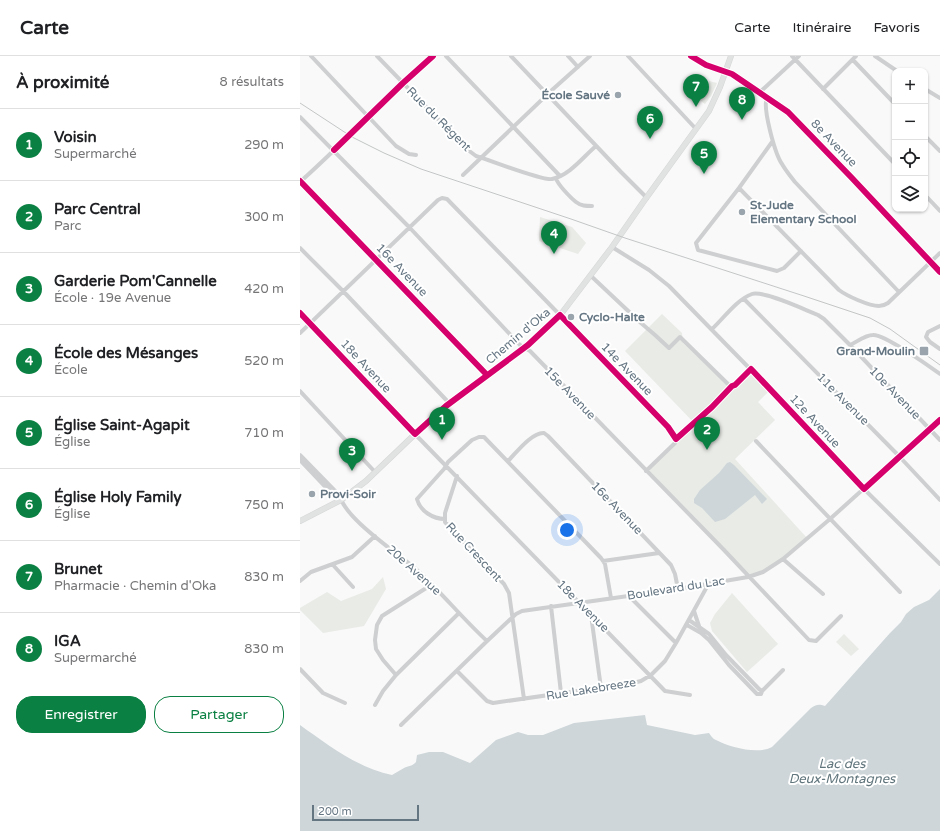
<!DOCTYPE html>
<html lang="fr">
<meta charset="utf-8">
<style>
:root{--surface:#fff;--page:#f2f2f2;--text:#202124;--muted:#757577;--line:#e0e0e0;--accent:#0b8043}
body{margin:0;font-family:"Varela Round",sans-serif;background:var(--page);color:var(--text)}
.controls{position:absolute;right:12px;top:12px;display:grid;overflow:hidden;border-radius:8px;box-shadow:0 1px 3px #0004}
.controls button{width:36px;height:36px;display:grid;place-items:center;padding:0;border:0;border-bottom:1px solid var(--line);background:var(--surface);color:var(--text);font:20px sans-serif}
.scale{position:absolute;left:12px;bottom:10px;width:107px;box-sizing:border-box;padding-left:4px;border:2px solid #657683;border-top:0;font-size:11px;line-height:14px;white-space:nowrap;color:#657683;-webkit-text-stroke:3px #fff;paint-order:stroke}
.you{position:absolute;left:267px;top:474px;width:14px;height:14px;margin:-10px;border:3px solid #fff;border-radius:50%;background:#1a73e8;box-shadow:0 0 0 6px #1a73e833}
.badge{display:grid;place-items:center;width:26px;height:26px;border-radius:50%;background:var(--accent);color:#fff;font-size:13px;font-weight:700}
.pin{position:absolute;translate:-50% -33px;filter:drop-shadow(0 1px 2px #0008)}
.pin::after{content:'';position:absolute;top:21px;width:14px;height:12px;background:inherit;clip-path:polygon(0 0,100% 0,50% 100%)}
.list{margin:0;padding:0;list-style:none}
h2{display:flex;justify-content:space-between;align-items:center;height:52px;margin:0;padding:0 16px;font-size:17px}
h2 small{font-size:13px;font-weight:400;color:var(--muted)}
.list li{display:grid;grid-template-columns:26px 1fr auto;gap:12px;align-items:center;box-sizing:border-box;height:72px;padding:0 16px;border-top:1px solid var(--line)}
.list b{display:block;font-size:15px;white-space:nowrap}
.list p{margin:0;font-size:13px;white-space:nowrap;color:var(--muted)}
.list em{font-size:13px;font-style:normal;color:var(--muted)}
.actions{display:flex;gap:8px;padding:12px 16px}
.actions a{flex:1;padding:9px 0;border:1px solid var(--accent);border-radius:16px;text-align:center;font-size:14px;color:var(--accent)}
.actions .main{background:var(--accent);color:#fff}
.icon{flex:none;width:22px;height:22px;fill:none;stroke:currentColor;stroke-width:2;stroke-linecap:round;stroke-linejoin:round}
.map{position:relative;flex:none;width:640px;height:775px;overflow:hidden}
header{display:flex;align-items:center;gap:24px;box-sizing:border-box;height:56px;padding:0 20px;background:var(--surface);border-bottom:1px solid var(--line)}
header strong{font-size:19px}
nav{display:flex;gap:22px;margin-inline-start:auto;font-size:14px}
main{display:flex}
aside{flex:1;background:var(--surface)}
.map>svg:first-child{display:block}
</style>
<header>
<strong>Carte</strong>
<nav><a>Carte</a><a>Itinéraire</a><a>Favoris</a></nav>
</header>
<main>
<aside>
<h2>À proximité<small>8 résultats</small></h2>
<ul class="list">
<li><span class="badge">1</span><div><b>Voisin</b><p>Supermarché</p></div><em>290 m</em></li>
<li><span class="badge">2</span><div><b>Parc Central</b><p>Parc</p></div><em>300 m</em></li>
<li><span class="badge">3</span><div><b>Garderie Pom'Cannelle</b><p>École · 19e Avenue</p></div><em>420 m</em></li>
<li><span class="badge">4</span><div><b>École des Mésanges</b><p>École</p></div><em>520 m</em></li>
<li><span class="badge">5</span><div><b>Église Saint-Agapit</b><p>Église</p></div><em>710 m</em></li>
<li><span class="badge">6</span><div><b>Église Holy Family</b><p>Église</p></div><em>750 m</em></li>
<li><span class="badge">7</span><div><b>Brunet</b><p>Pharmacie · Chemin d'Oka</p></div><em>830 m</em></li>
<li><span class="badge">8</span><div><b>IGA</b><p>Supermarché</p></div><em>830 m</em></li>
</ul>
<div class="actions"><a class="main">Enregistrer</a><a>Partager</a></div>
</aside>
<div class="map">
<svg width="640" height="775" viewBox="0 0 640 775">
<rect width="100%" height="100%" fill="#f9f9f9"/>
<path fill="#e8ebe6" d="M409 25 417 27 411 40 405 48 396 41 401 30 408 31Z
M240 161 272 171 286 187 278 198 239 185Z
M362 258 382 277 383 287 432 334 451 316 469 335 458 346 475 364 435 403 508 483 474 510 451 521 346 415 396 369 325 295Z
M83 521 86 533 64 570 23 577 0 554V552L27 536 41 545 72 533Z
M432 537 478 588 447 616 412 575 410 567 415 558Z
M544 578 559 593 551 600 536 586Z"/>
<path fill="#ced6d9" d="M430 406 434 409 467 443 462 448 455 439 425 463 415 466 402 452 394 447V443L400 434 419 417 427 407Z
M640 533V775H0V669C28 689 58 712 92 719 96 717 100 714 104 712 108 710 113 710 116 706L117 699 129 696H143L170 707 196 684 218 676 228 679H243L274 667 345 659 347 669 395 679 409 677C411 680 413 683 416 684 429 691 458 699 472 691L511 652C517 648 519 648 525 650L590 577 601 566 606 558 614 551 629 544Z"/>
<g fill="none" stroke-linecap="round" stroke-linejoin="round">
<g stroke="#d5d6d7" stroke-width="6">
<path id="major" d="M0 465 41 444 66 425 112 381 146 350 228 289 258 262 312 191 344 145 409 55 420 31 431 0"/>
</g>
<path stroke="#cecfd0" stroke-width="4" d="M11 0 96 90 109 98 116 99
M77 0 168 94 176 100C190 104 242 125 252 123 270 119 283 101 296 90
M146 0 260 120
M211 0 321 116 347 142
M268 0 278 11
M328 0 396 73
M391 0 406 9 432 18 488 56 551 121 640 216
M492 0 595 108
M575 0 597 15
M553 4 595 48
M523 33 556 0
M625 33 640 42
M460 36 499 0
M467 41C462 51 475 98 482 108 486 115 491 121 495 126L599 236
M0 61 110 172 220 289 230 295 424 494 509 584 516 585 541 560
M625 80 640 95
M472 86 439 132 396 187 398 194 477 215 484 212 501 195
M163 119 252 34 290 0
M256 122C257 128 271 142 276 146 281 150 286 150 292 150
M0 125 187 319
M0 126C46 85 87 40 133 0
M439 132 539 234C547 240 569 250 579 250 583 250 585 249 588 247L640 197
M625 139 640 155
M312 191 349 214 369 230 454 317 564 433 640 508
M0 192 43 235 150 348
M291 220 341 267 355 279 369 292 380 281 429 329 434 330 451 313
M444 243 597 398 640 444
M0 257 111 374 365 635 390 639
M640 270 628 276 626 281 630 286 640 293
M412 273C424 262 436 244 452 238 463 234 505 254 518 259L524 263 550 289 640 384
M0 277 138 144 142 142 147 143 256 255 373 378 376 382 375 387 346 415
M550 289C557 286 565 279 573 279 584 278 629 310 640 318
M0 335 75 416
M456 385 600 536
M0 399 40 440C45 463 99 498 118 515 142 537 163 563 187 585
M0 404 36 442 41 444
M208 405C216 397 232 376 244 377L248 380 371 509 375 518 378 533
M157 420 145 457V466L204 528 209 537 224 643
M145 463C133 463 120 455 117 443L144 413 148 406 172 384 179 381H184L301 502 305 508 311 542
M483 503 523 538
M303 505 359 497
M33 509 53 531
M0 525 11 516 52 501 75 480
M329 540 376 587
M251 550 261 637
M394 555 399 570
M291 559 301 632
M389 564 409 578 426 599 459 633 462 635 461 638
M387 569 401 577 409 584 429 609 457 638H461
M0 613 23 637 45 647
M157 615 187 645 193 647 333 627 341 625 351 619 365 605 376 587 409 527
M96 619 83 604 76 593 75 584 77 569 82 560 131 529
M462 635 483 614
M75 649 83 635 96 619 159 557
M101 669 185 587 216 558 222 555 378 533 448 521 463 516 483 503 530 463 640 364"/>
<use href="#major" stroke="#e1e2e2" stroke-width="5"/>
<path stroke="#c3c5c6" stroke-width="1" d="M0 47 52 81 84 97 121 113 271 163 325 182 504 240 570 262 590 273 640 309"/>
<g stroke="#fff" stroke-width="8">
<path id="cycleway" d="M391 0 406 9 432 18 488 56 551 121 640 216
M34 94 103 27 133 0
M0 125 187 319
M0 257 115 378 146 350 228 289 260 259 368 371 376 383 412 351 432 330 435 329 451 313 564 433 640 364"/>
</g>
<use href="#cycleway" stroke="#d6006c" stroke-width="6"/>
</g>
<g fill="#99a4ac" stroke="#fff" stroke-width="1.5">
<circle cx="318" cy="39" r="4"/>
<circle cx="442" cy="156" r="4"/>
<circle cx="271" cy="261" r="4"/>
<rect x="619" y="290" width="10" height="10" rx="2"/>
<circle cx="12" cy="438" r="4"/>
</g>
<g text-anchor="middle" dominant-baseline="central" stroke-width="4" stroke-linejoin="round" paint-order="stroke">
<g font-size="12" font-weight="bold" fill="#657683" stroke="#fff" text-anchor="start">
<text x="310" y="39" text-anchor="end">École Sauvé</text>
<text x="450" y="149">St-Jude<tspan x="450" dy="14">Elementary School</tspan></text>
<text x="279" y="261">Cyclo-Halte</text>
<text x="615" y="295" text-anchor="end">Grand-Moulin</text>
<text x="20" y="438">Provi-Soir</text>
</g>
<g font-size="12" fill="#657683" stroke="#fff">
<text transform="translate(139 63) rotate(45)">Rue du Régent</text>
<text transform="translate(534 87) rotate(46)">8e Avenue</text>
<text transform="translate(102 214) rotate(46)">16e Avenue</text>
<text transform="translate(218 280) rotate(-40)">Chemin d'Oka</text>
<text transform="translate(66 310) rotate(47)">18e Avenue</text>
<text transform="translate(327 313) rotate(46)">14e Avenue</text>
<text transform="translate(270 337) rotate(46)">15e Avenue</text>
<text transform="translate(595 337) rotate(46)">10e Avenue</text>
<text transform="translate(543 343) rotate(45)">11e Avenue</text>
<text transform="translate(515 365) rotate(47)">12e Avenue</text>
<text transform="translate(317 452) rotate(46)">16e Avenue</text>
<text transform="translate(174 496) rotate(47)">Rue Crescent</text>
<text transform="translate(114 514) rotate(42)">20e Avenue</text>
<text transform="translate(376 532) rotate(-9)">Boulevard du Lac</text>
<text transform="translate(283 550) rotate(45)">18e Avenue</text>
<text transform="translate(291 633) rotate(-9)">Rue Lakebreeze</text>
</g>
<g font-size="13" font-style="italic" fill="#60757c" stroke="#fff">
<text x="542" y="708">Lac des<tspan x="542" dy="15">Deux-Montagnes</tspan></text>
</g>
</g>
</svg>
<div class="controls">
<button>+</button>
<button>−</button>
<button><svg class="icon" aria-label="locate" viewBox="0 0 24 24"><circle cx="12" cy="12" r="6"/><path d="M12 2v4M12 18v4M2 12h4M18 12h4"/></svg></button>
<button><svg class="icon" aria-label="layers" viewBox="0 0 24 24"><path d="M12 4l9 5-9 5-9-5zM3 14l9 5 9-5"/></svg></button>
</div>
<div class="scale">200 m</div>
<div class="you"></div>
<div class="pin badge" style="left:142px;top:384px">1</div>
<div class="pin badge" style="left:407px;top:394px">2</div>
<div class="pin badge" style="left:52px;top:415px">3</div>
<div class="pin badge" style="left:254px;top:198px">4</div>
<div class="pin badge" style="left:404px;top:118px">5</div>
<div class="pin badge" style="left:350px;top:83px">6</div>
<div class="pin badge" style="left:396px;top:51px">7</div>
<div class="pin badge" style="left:442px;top:64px">8</div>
</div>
</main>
